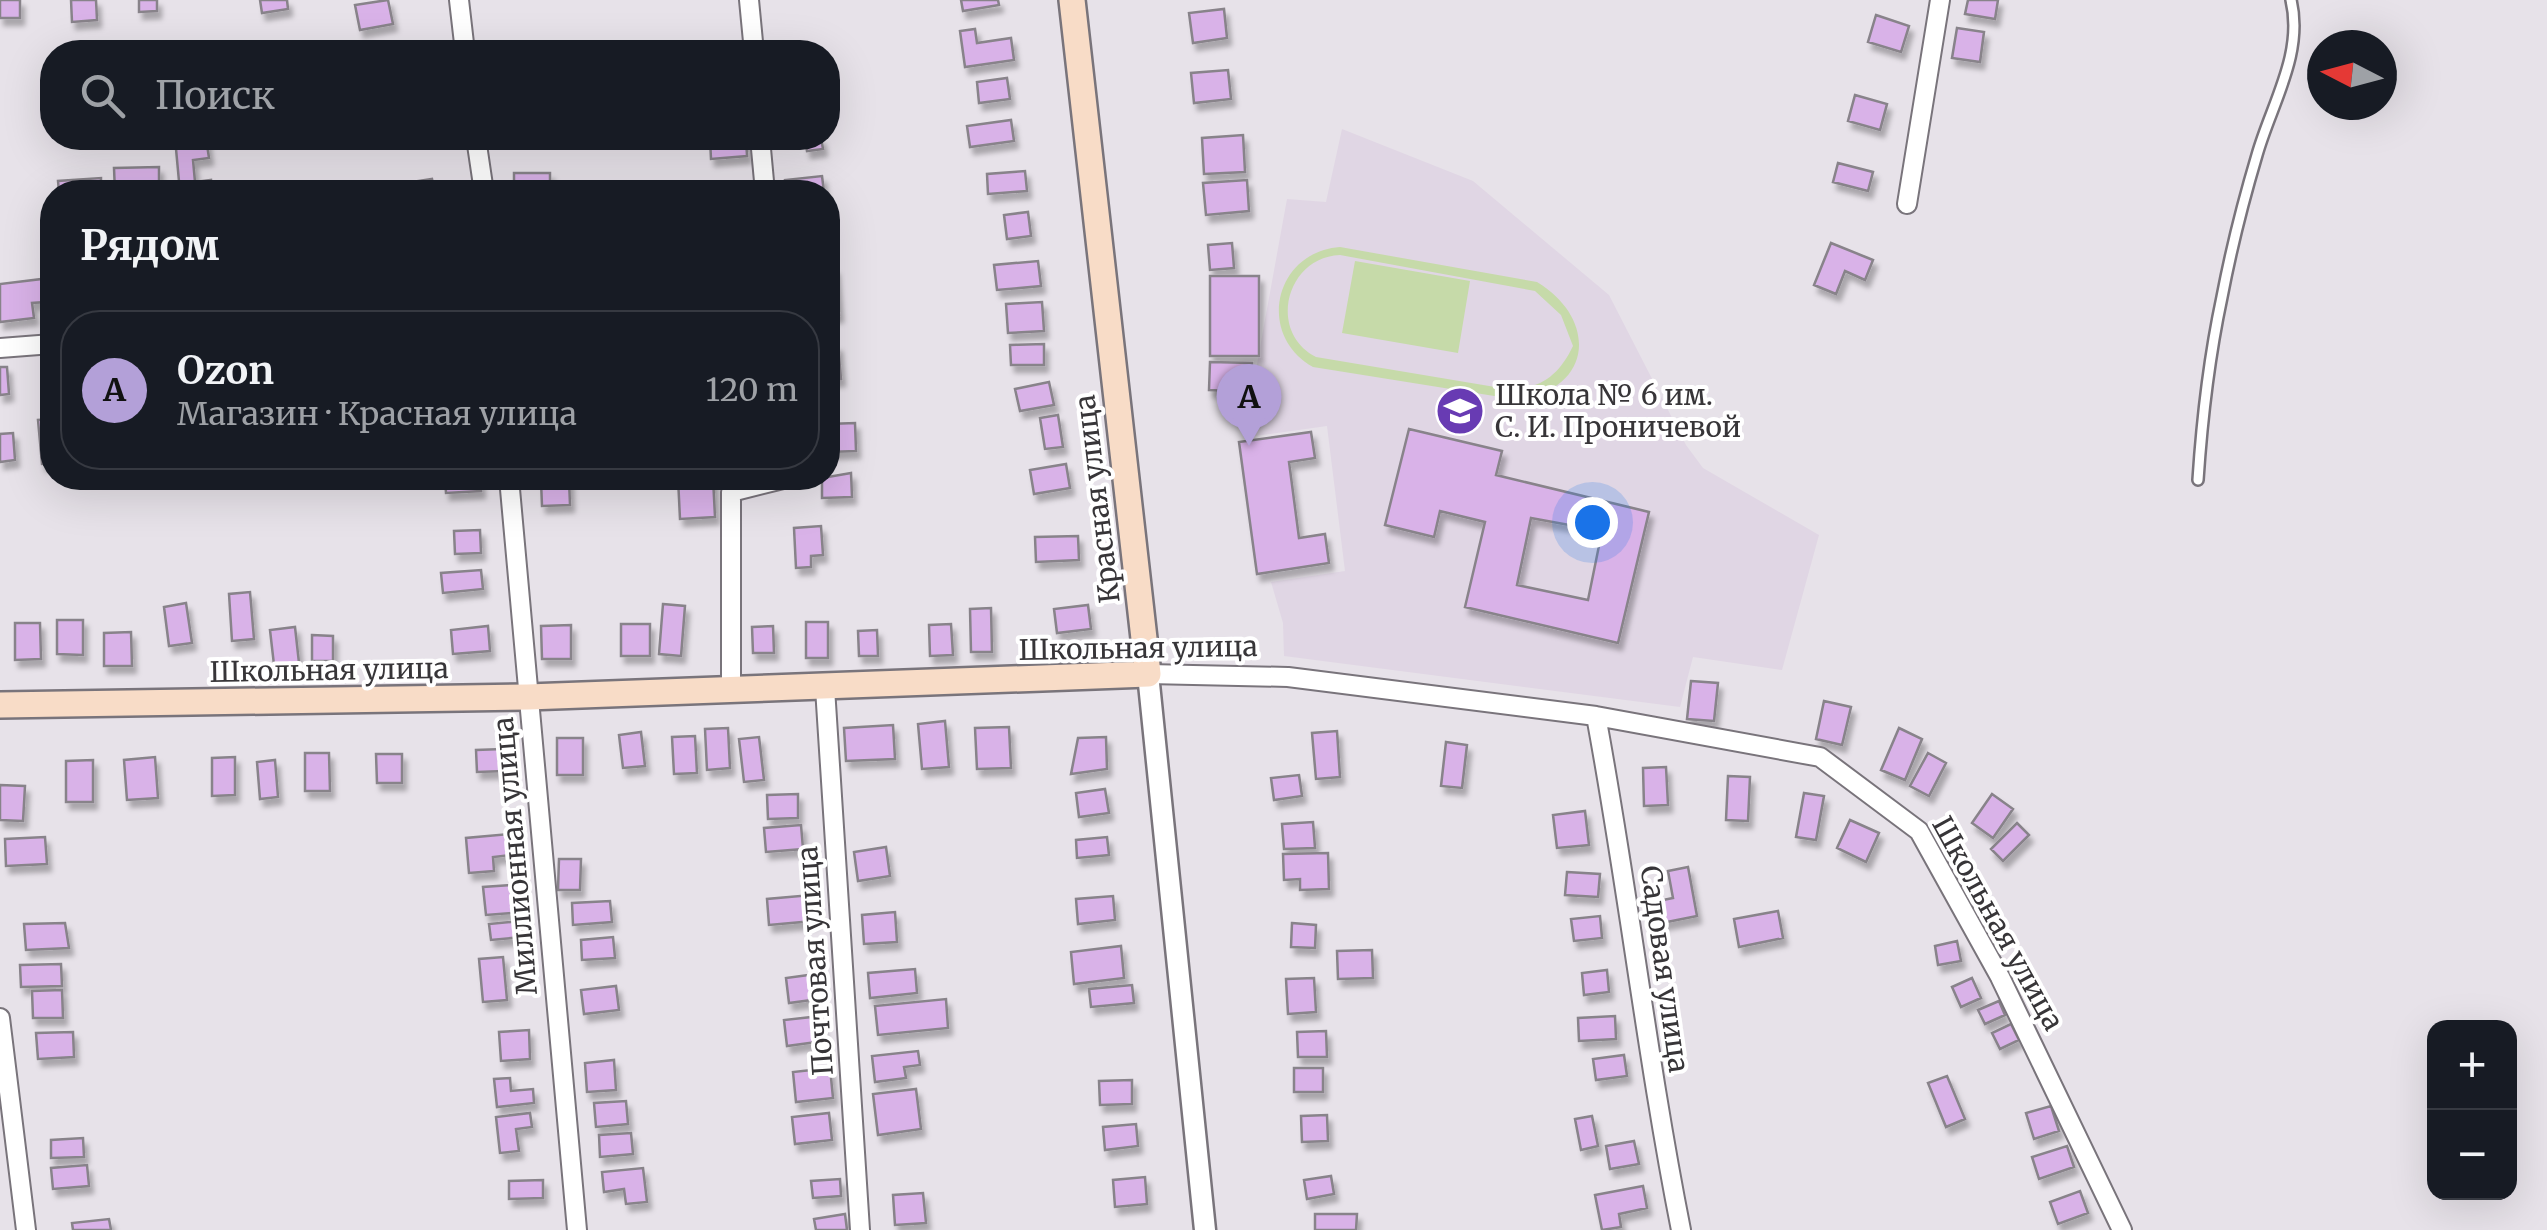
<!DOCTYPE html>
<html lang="ru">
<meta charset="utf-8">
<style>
:root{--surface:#171b24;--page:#20242c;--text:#f1f3f6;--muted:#9ea1a6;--line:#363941;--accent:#b3a0d8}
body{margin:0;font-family:Merriweather,serif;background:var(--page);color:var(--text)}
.controls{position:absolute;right:30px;bottom:30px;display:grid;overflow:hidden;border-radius:20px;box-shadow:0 10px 40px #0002}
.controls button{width:90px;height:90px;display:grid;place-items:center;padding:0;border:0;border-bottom:2px solid var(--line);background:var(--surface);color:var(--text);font:50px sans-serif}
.compass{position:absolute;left:2307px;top:30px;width:90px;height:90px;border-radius:50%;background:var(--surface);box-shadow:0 10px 40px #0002;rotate:276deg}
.you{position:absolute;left:1592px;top:522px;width:35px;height:35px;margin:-25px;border:8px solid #fff;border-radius:50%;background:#1a73e8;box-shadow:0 0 0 15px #1a73e833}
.badge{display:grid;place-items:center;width:65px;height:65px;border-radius:50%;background:var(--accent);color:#111;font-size:32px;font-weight:700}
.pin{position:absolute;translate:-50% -82px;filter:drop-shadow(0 2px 5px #0008)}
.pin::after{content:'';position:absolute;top:52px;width:35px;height:30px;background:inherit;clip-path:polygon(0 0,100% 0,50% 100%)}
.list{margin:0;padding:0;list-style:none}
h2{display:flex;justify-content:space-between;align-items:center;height:130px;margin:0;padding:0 40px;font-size:42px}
h2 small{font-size:32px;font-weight:400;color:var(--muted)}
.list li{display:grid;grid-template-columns:65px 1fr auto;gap:30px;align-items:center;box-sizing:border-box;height:160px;margin:0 20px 20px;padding:0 20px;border:2px solid var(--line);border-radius:40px}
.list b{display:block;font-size:38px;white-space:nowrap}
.list p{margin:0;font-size:32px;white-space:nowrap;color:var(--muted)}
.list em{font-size:32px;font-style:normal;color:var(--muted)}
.icon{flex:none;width:55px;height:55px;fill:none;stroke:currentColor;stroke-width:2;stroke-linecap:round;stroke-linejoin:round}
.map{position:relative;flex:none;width:2547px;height:1230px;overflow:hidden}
.search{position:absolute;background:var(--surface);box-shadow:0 10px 40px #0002;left:40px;top:40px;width:800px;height:110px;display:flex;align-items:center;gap:25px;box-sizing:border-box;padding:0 35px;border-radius:40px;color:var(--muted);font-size:38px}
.panel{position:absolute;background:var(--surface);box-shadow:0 10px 40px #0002;left:40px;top:180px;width:800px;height:310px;border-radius:40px}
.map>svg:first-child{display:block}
</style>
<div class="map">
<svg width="2547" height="1230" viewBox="0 0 2547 1230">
<defs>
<filter id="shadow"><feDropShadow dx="4" dy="7" stdDeviation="2.5" flood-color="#0004"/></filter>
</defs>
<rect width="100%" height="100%" fill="#e7e2e9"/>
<path fill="#e0d6e4" d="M1342 129 1473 181 1609 295 1686 445 1703 468 1819 535 1782 670 1693 657 1680 707 1284 656 1283 623 1271 582 1345 571 1327 426 1255 436 1251 397 1287 199 1326 202Z"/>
<path fill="#c6daa9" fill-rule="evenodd" d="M1340 247 1537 282C1601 321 1591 394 1513 399L1313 367C1256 335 1274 252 1340 247ZM1340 255 1535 291 1561 315 1573 346C1560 373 1544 387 1513 390L1316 357C1267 332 1286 257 1340 255Z
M1355 261 1470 281 1458 353 1342 333Z"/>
<path fill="#d9b2e8" stroke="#88838a" stroke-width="2.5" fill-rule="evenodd" filter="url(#shadow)" d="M0 0H20V18H0Z
M71 0H96L97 20 72 22Z
M139 0H157V11L139 12Z
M260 0H287L288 9 262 13Z
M388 0 393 24 360 30 355 5Z
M961 0H998L999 5 963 11Z
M1968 0H1998L1995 19 1965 14Z
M1224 9 1227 38 1193 43 1189 13Z
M1876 15 1909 26 1901 52 1868 42Z
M1957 28 1984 32 1980 62 1952 58Z
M975 29 977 43 1011 38 1014 60 965 67 960 31Z
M543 43 545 52H499L498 49Z
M737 43 738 52H711V44Z
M1228 70 1231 99 1194 103 1191 73Z
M1007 78 1010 99 979 103 977 82Z
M1855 95 1887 104 1880 130 1848 121Z
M1011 120 1014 141 970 147 967 126Z
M1243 135 1245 172 1204 174 1202 138Z
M175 138H206L209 158 193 160 195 182 211 180 212 192H180Z
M710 138H746L747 156 711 159Z
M805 138H821L823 149 807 151Z
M1838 163 1873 172 1868 191 1833 182Z
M159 167V192H115L114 168Z
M1025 171 1027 191 988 194 987 174Z
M514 173H550V192H514Z
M822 176 824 192H786L785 180Z
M101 178V192H59L58 181Z
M432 179 435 192H401L399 184Z
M1247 180 1249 211 1206 215 1203 183Z
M751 182V192H716V185Z
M1028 212 1031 236 1007 239 1004 215Z
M1232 243 1234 268 1210 270 1208 245Z
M1831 243 1873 260 1865 280 1845 271 1836 294 1814 285Z
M1038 261 1041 286 997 290 994 265Z
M828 268H835L839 315 828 316Z
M1210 276H1259V356H1210Z
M42 279 45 302 32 303 34 318 0 322V284Z
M1042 302 1044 331 1008 333 1006 304Z
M1044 344V365H1011L1010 345Z
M838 345 841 379 828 380V346Z
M1210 362 1252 363 1251 392 1209 390Z
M0 367H7L9 394 0 395Z
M1049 382 1054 405 1020 411 1015 389Z
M1058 415 1063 447 1045 449 1040 418Z
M52 419V463L42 464 38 420Z
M855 423 856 451 828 452V424Z
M1409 429 1502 451 1496 475 1649 512 1618 643 1465 607 1485 522 1440 511 1434 537 1385 525ZM1531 518 1602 531 1588 600 1517 585Z
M1311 432 1315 458 1289 462 1299 538 1325 534 1329 563 1257 574 1239 442Z
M13 433 15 460 0 462V434Z
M1066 464 1070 488 1034 494 1030 470Z
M851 473 852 497 822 498V478Z
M445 478H480L481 491 446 493Z
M678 478H713L715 517 680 519Z
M569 480 570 505 542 506 541 481Z
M821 526 823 555 811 556V567L796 568 794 528Z
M480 530 481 553 455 554 454 531Z
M1078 536 1079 560 1036 562 1035 537Z
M481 570 483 589 443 593 441 573Z
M250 592 254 639 232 641 229 594Z
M186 603 192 643 169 646 164 607Z
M663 604 685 606 681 656 659 654Z
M1088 605 1091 629 1057 633 1054 609Z
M991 608 992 652H971L970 609Z
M57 620H83V655L57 654Z
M806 622H828V658H806Z
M15 623H40L41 659 15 660Z
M621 624H650V656H621Z
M951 624 953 655 930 656 929 625Z
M571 625V659H542L541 626Z
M488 626 490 651 453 654 451 630Z
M773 626 774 653H753L752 627Z
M295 627 299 663 274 665 270 630Z
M877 630 878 656H859L858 631Z
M131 632 132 666H104V633Z
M312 635 333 636V661H312Z
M1691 681 1718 683 1714 721 1687 719Z
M1824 701 1851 707 1842 745 1816 739Z
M945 721 949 767 922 769 918 724Z
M893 725 895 759 846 761 844 728Z
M1009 727 1011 768 977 769 975 728Z
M728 728 730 768 707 770 705 729Z
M1899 728 1922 739 1905 780 1881 770Z
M1337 731 1340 777 1316 779 1312 733Z
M641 732 645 766 623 768 619 735Z
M695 736 697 773 674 774 672 737Z
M759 737 764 780 744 782 739 739Z
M1106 737 1107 769 1071 774 1078 738Z
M557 738H583V775H557Z
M1446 742 1467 745 1462 788 1441 786Z
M503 749 504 771 477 772 476 750Z
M305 753H329L330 791H305Z
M1928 753 1946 763 1929 796 1910 786Z
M376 754H402V783H377Z
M155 757 158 798 127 800 124 760Z
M235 757V795L212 796V758Z
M93 760V802H66V761Z
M275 760 278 797 260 799 257 762Z
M1666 767 1668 805 1644 806 1643 768Z
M1299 775 1302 796 1274 800 1271 778Z
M1728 776 1750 777 1748 821 1726 820Z
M0 785 25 786 23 821 0 820Z
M1105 789 1109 813 1079 817 1076 793Z
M1804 793 1824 796 1816 840 1796 837Z
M798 794V818L768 819 767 795Z
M1992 794 2013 809 1993 838 1972 823Z
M1585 811 1589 845 1557 848 1553 815Z
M1850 820 1879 833 1866 862 1837 848Z
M1313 822 1315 848 1284 849 1282 824Z
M2017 823 2029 835 2003 861 1991 849Z
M801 825 803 849 766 852 764 828Z
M509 834 511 855 493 857 494 871 469 873 466 838Z
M45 837 47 864 6 866 5 839Z
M1107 837 1109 855 1077 858 1076 840Z
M886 847 890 876 858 881 854 852Z
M1328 853 1329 889 1300 890V879L1284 880 1283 854Z
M559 859H581L580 890H558Z
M1688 867 1697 916 1662 923 1658 901 1673 898 1668 871Z
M1567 872 1600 874 1598 897 1565 895Z
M524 884 526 912 486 915 483 887Z
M811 895 813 921 769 925 767 899Z
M1113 896 1115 920 1078 924 1076 899Z
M610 901 612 922 573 925 572 903Z
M1778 911 1783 938 1739 947 1734 919Z
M895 912 897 942 864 944 862 915Z
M1600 916 1602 938 1574 941 1571 919Z
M521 921 522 937 491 940 489 924Z
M65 923 69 948 26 950 24 924Z
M1292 923 1316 925 1315 948 1291 947Z
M613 937 615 958 582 960 581 940Z
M1957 941 1961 961 1938 965 1935 946Z
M1121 946 1124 978 1074 984 1071 952Z
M1372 950 1373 978 1338 979 1337 951Z
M503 957 507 1000 483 1002 479 959Z
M61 964 62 986 21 987 20 965Z
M915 969 917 993 870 998 868 973Z
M1607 970 1609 992 1584 995 1582 973Z
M816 974 819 999 789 1003 786 978Z
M1314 978 1316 1012 1288 1014 1286 979Z
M1972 978 1981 998 1961 1007 1952 987Z
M1132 985 1134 1003 1091 1007 1089 989Z
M616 986 619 1010 584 1014 581 990Z
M62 990 63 1018H33L32 991Z
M946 999 948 1028 878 1035 875 1006Z
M1999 1001 2005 1015 1985 1024 1978 1010Z
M821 1016 824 1041 787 1046 784 1020Z
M1615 1016 1616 1039 1579 1041 1578 1018Z
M2011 1024 2019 1040 2000 1049 1992 1033Z
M529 1030 530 1059 501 1061 499 1032Z
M1326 1031 1327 1057H1298L1297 1032Z
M73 1032 74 1057 38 1059 36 1033Z
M918 1051 920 1065 904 1067 906 1078 875 1082 872 1056Z
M1624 1055 1627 1076 1596 1080 1593 1059Z
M614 1060 616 1090 587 1092 585 1063Z
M830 1068 833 1098 796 1102 793 1072Z
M1294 1068H1323V1092H1294Z
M1947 1076 1965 1119 1946 1127 1928 1083Z
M510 1078 511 1091 533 1089 534 1103 497 1107 494 1079Z
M1132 1080V1104L1100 1105 1099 1081Z
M916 1089 921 1129 878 1135 873 1094Z
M626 1101 628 1124 596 1127 594 1103Z
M2051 1106 2059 1131 2034 1139 2026 1113Z
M530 1113 532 1127 516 1129 519 1151 500 1153 496 1117Z
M829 1113 832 1140 795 1144 792 1117Z
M1327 1115 1328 1141 1302 1142 1301 1116Z
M1592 1116 1598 1146 1581 1150 1575 1119Z
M1136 1124 1138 1146 1105 1150 1103 1127Z
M631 1133 633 1154 600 1157 599 1135Z
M83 1138 84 1157 51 1158V1140Z
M1634 1141 1639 1164 1610 1169 1606 1146Z
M2067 1146 2074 1167 2039 1179 2032 1157Z
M87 1165 89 1186 53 1189 51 1168Z
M643 1168 647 1202 626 1204 624 1189 604 1192 602 1172Z
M1331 1176 1334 1194 1307 1199 1304 1180Z
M1145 1177 1147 1204 1115 1207 1113 1180Z
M840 1179 841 1196 813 1198 811 1181Z
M543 1180V1198L509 1199V1181Z
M1643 1186 1647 1208 1619 1214 1621 1227 1602 1230 1595 1195Z
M2080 1191 2088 1213 2058 1224 2050 1202Z
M923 1193 926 1223 895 1225 893 1195Z
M845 1214 847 1230H816L814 1219Z
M1315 1214H1357L1356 1230H1315Z
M109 1219 111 1230H73L72 1223Z"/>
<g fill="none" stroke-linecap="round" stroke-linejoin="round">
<g stroke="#79747b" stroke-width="14">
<path id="service" d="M2198 480C2202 419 2209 358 2222 297 2231 250 2243 202 2257 155 2271 105 2304 54 2291 0"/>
</g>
<g stroke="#79747b" stroke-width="22">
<path id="minor" d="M459 0 465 52
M749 0 754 52
M476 138 484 192
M760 138 765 192
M1907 204 1940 0
M0 348 52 344
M509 478 577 1230
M1148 674 1288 677 1596 716 1820 757 1919 831 2000 977 2122 1230
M825 688 860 1230
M731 689V492L787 478
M1596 716C1628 887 1647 1059 1681 1230
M0 1018 26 1230"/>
</g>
<g stroke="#79747b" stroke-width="25">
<path id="tertiary" d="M1148 674 1205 1230"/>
</g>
<g stroke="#79747b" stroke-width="30">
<path id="secondary" d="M0 705 528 697 1148 674 1072 0"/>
</g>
<use href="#service" stroke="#fff" stroke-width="9"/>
<use href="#minor" stroke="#fff" stroke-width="18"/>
<use href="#tertiary" stroke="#fff" stroke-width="20"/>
<use href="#secondary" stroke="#f8dcc7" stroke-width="25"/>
</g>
<defs>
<g id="school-disc" transform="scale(2.5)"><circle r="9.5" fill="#683bb3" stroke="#fff"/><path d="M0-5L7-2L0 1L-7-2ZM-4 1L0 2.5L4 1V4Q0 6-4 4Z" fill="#fff"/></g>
</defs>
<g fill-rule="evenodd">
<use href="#school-disc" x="1460" y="411"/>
</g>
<g text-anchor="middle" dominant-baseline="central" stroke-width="8" stroke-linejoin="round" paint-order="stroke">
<g font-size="28" fill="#373538" stroke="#fff" text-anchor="start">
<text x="1495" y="395">Школа № 6 им.<tspan x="1495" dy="32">С. И. Проничевой</tspan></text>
</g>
<g font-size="28" fill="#373538" stroke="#fff">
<text transform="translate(1097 499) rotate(-97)">Красная улица</text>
<text transform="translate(1138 648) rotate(-1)">Школьная улица</text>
<text transform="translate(329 670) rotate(-1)">Школьная улица</text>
<text transform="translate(515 856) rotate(-95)">Миллионная улица</text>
<text transform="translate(1998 923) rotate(61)">Школьная улица</text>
<text transform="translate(815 961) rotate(-94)">Почтовая улица</text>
<text transform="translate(1665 969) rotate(82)">Садовая улица</text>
</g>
</g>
</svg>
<div class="controls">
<button>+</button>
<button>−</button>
</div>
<svg class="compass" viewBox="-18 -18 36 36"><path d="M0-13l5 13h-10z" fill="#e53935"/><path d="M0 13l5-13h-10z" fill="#9ea1a6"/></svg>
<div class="you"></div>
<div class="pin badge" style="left:1249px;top:446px">A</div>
<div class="search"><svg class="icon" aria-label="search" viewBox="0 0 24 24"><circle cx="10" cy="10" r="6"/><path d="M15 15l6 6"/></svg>Поиск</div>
<section class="panel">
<h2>Рядом<small></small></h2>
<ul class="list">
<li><span class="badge">A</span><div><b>Ozon</b><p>Магазин · Красная улица</p></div><em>120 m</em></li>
</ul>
</section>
</div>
